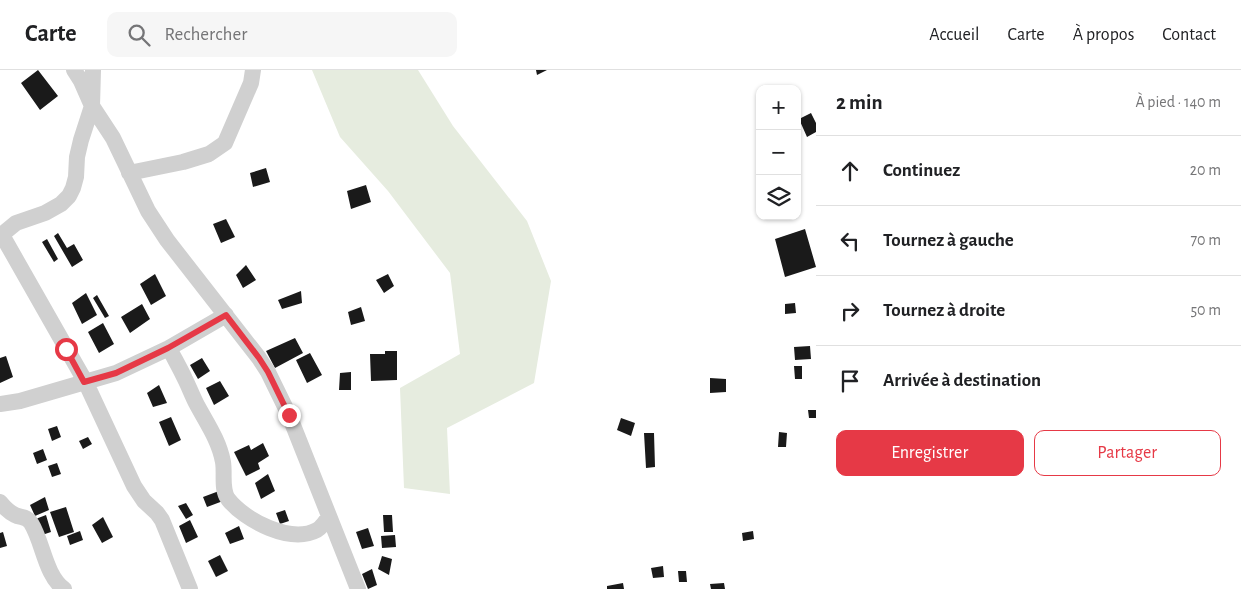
<!DOCTYPE html>
<html lang="fr">
<meta charset="utf-8">
<style>
:root{--surface:#fff;--page:#f6f6f6;--text:#202124;--muted:#757577;--line:#e0e0e0;--accent:#e63946}
body{margin:0;font-family:"Alegreya Sans",sans-serif;background:var(--page);color:var(--text)}
.controls{position:absolute;right:15px;top:15px;display:grid;overflow:hidden;border-radius:10px;box-shadow:0 1px 4px #0004}
.controls button{width:45px;height:45px;display:grid;place-items:center;padding:0;border:0;border-bottom:1px solid var(--line);background:var(--surface);color:var(--text);font:25px sans-serif}
.stop{position:absolute;width:15px;height:15px;margin:-11px;border:4px solid #e63946;border-radius:50%;background:#fff}
.stop.end{background:#e63946;border-color:#fff;box-shadow:0 1px 5px #0008}
.list{margin:0;padding:0;list-style:none}
h2{display:flex;justify-content:space-between;align-items:center;height:65px;margin:0;padding:0 20px;font-size:21px}
h2 small{font-size:16px;font-weight:400;color:var(--muted)}
.list li{display:grid;grid-template-columns:32px 1fr auto;gap:15px;align-items:center;box-sizing:border-box;height:70px;padding:0 20px;border-top:1px solid var(--line)}
.list b{display:block;font-size:19px;white-space:nowrap}
.list em{font-size:16px;font-style:normal;color:var(--muted)}
.actions{display:flex;gap:10px;padding:15px 20px}
.actions a{flex:1;padding:11px 0;border:1px solid var(--accent);border-radius:10px;text-align:center;font-size:18px;color:var(--accent)}
.actions .main{background:var(--accent);color:#fff}
.icon{flex:none;width:28px;height:28px;fill:none;stroke:currentColor;stroke-width:2;stroke-linecap:round;stroke-linejoin:round}
.map{position:relative;flex:none;width:816px;height:519px;overflow:hidden}
header{display:flex;align-items:center;gap:30px;box-sizing:border-box;height:70px;padding:0 25px;background:var(--surface);border-bottom:1px solid var(--line)}
header strong{font-size:24px}
nav{display:flex;gap:28px;margin-inline-start:auto;font-size:18px}
.search{width:350px;height:45px;background:var(--page);display:flex;align-items:center;gap:12px;box-sizing:border-box;padding:0 18px;border-radius:10px;color:var(--muted);font-size:19px}
main{display:flex}
aside{flex:1;background:var(--surface)}
.map>svg:first-child{display:block}
</style>
<header>
<strong>Carte</strong>
<div class="search"><svg class="icon" aria-label="search" viewBox="0 0 24 24"><circle cx="10" cy="10" r="6"/><path d="M15 15l6 6"/></svg>Rechercher</div>
<nav><a>Accueil</a><a>Carte</a><a>À propos</a><a>Contact</a></nav>
</header>
<main>
<div class="map">
<svg width="816" height="519" viewBox="0 0 816 519">
<rect width="100%" height="100%" fill="#fff"/>
<path fill="#e6ecdf" d="M312 0H418L453 56 527 151 551 211 534 313 447 358 450 424 404 418 400 318 460 284 450 203 388 121 340 67Z"/>
<path fill="#1a1a1a" d="M38 0 58 26 40 40 21 13Z
M536 0H547L537 5Z
M811 43 816 53V62L807 67 799 49Z
M266 98 270 112 253 117 250 103Z
M366 115 371 132 351 139 347 121Z
M226 149 235 167 221 173 213 154Z
M805 159 816 197 785 207 775 169Z
M58 163 67 178 74 174 83 190 72 197 54 166Z
M47 169 58 189 54 192 42 172Z
M246 195 256 210 243 218 236 205Z
M155 204 166 226 151 235 140 214Z
M388 204 394 216 384 223 376 210Z
M301 221 302 233 282 239 278 230Z
M86 223 97 245 82 254 72 233Z
M97 225 109 246 105 248 93 228Z
M795 233 796 243 785 244V234Z
M142 234 150 249 130 263 121 247Z
M361 237 365 251 351 255 348 242Z
M103 253 114 274 99 283 88 262Z
M295 268 303 283 275 298 266 281Z
M810 276 811 289 795 290 794 277Z
M385 281H397V310L371 311 370 284H385Z
M310 283 322 305 307 313 296 290Z
M6 286 13 307 0 313V288Z
M202 288 210 301 198 309 190 295Z
M794 296H802V309H795Z
M351 302V320H339L340 303Z
M710 308 726 309V322L710 323Z
M220 311 229 326 214 335 206 318Z
M159 315 167 333 153 337 147 323Z
M808 340H816V348H809Z
M171 347 181 370 169 376 159 352Z
M621 348 635 353 631 366 617 360Z
M57 356 61 367 52 371 48 359Z
M779 362 787 363 786 377H778Z
M644 363H654L655 397 646 398Z
M88 367 92 374 83 379 79 371Z
M263 373 269 386 258 393 260 399 246 406 234 382 249 375 251 380Z
M43 379 47 390 37 394 33 383Z
M57 393 61 404 52 407 48 396Z
M268 404 275 421 261 429 255 413Z
M219 421 223 431 207 437 203 427Z
M45 427 49 440 35 446 30 435Z
M186 433 193 445 186 449 178 436Z
M66 437 74 462 59 467 50 442Z
M285 440 289 451 280 454 276 443Z
M46 445 51 462 39 466 33 450Z
M383 445H392L393 462H384Z
M103 447 113 467 102 473 92 455Z
M190 450 198 467 186 473 179 456Z
M239 456 244 469 230 474 225 463Z
M368 458 374 476 362 479 356 462Z
M80 461 83 470 70 475 67 466Z
M753 461 754 469 743 471 742 463Z
M3 462 7 476 0 478V463Z
M395 465 396 477 382 478 381 466Z
M220 485 228 501 216 507 208 491Z
M382 486 392 489 389 505 378 499Z
M663 496 664 507 653 508 651 498Z
M372 499 377 515 368 519 362 504Z
M678 501H686L687 512H679Z
M623 513 624 519H607V516Z
M724 513 725 519H711L710 514Z"/>
<g fill="none" stroke-linecap="round" stroke-linejoin="round">
<path stroke="#d0d0d0" stroke-width="16" d="M74 0 81 11 92 36 113 68 148 141 167 170 259 288 268 302 289 345 358 519
M129 103 183 92 209 84 225 73 251 13 253 0
M2 165 85 311 134 416 144 431 157 443 162 450 190 519
M0 166 16 153 45 143 61 134 69 126 73 118 76 107 77 87 81 70 92 36 93 0
M169 278C174 288 180 298 185 309 189 317 192 325 196 333 206 352 219 370 223 392 225 404 221 419 228 429 245 451 291 474 317 460 322 457 326 451 329 446
M0 334 20 331 116 303 169 278 226 245
M0 432C4 437 9 442 15 445 21 448 27 446 31 453 43 472 45 505 64 519"/>
</g>
<g fill="none" stroke-linecap="round" stroke-linejoin="round">
<path stroke="#e63946" stroke-width="6" d="M66 279 84 312 116 303 168 278 226 245 259 288 268 302 289 345"/>
</g>
</svg>
<div class="controls">
<button>+</button>
<button>−</button>
<button><svg class="icon" aria-label="layers" viewBox="0 0 24 24"><path d="M12 4l9 5-9 5-9-5zM3 14l9 5 9-5"/></svg></button>
</div>
<div class="stop" style="left:66px;top:279px"></div>
<div class="stop end" style="left:289px;top:345px"></div>
</div>
<aside>
<h2>2 min<small>À pied · 140 m</small></h2>
<ul class="list">
<li><svg class="icon" aria-label="ahead" viewBox="0 0 24 24"><path d="M12 20V5M6 11l6-6 6 6"/></svg><div><b>Continuez</b></div><em>20 m</em></li>
<li><svg class="icon" aria-label="left" viewBox="0 0 24 24"><path d="M17 20v-9H6M10 6l-5 5 5 5"/></svg><div><b>Tournez à gauche</b></div><em>70 m</em></li>
<li><svg class="icon" aria-label="right" viewBox="0 0 24 24"><path d="M7 20v-9h11M14 6l5 5-5 5"/></svg><div><b>Tournez à droite</b></div><em>50 m</em></li>
<li><svg class="icon" aria-label="arrive" viewBox="0 0 24 24"><path d="M6 21V4h12l-3 4 3 4H6"/></svg><div><b>Arrivée à destination</b></div></li>
</ul>
<div class="actions"><a class="main">Enregistrer</a><a>Partager</a></div>
</aside>
</main>
